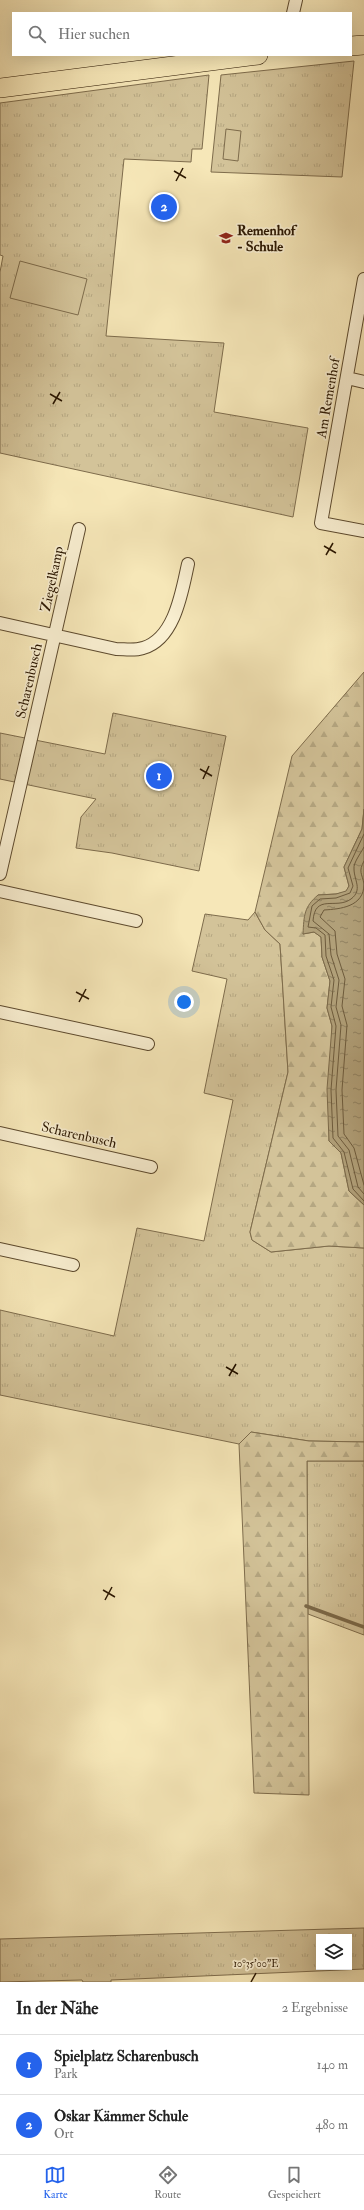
<!DOCTYPE html>
<html lang="de">
<meta charset="utf-8">
<style>
:root{--surface:#fff;--page:#f2f2f2;--text:#222;--muted:#767676;--line:#e0e0e0;--accent:#2563eb}
body{margin:0;font-family:"IM FELL Double Pica",serif;background:var(--page);color:var(--text)}
.controls{position:absolute;right:12px;bottom:12px;display:grid;overflow:hidden;border-radius:0px;box-shadow:0 4px 16px #0002}
.controls button{width:36px;height:36px;display:grid;place-items:center;padding:0;border:0;border-bottom:1px solid var(--line);background:var(--surface);color:var(--text);font:20px sans-serif}
.you{position:absolute;left:184px;top:1002px;width:14px;height:14px;margin:-10px;border:3px solid #fff;border-radius:50%;background:#1a73e8;box-shadow:0 0 0 6px #1a73e833}
.badge{display:grid;place-items:center;width:26px;height:26px;border-radius:50%;background:var(--accent);color:#fff;font-size:13px;font-weight:700}
.pin{position:absolute;translate:-50% -50%;border:2px solid #fff;box-shadow:0 1px 4px #0006}
.list{margin:0;padding:0;list-style:none}
h2{display:flex;justify-content:space-between;align-items:center;height:52px;margin:0;padding:0 16px;font-size:17px}
h2 small{font-size:13px;font-weight:400;color:var(--muted)}
.list li{display:grid;grid-template-columns:26px 1fr auto;gap:12px;align-items:center;box-sizing:border-box;height:60px;padding:0 16px;border-top:1px solid var(--line)}
.list b{display:block;font-size:15px;white-space:nowrap}
.list p{margin:0;font-size:13px;white-space:nowrap;color:var(--muted)}
.list em{font-size:13px;font-style:normal;color:var(--muted)}
.icon{flex:none;width:22px;height:22px;fill:none;stroke:currentColor;stroke-width:2;stroke-linecap:round;stroke-linejoin:round}
.map{position:relative;flex:none;width:364px;height:1982px;overflow:hidden}
.search{position:absolute;background:var(--surface);box-shadow:0 4px 16px #0002;left:12px;right:12px;top:12px;height:44px;display:flex;align-items:center;gap:10px;box-sizing:border-box;padding:0 14px;border-radius:0px;color:var(--muted);font-size:15px}
.sheet{height:172px;background:var(--surface)}
nav{display:flex;justify-content:space-around;align-items:center;box-sizing:border-box;height:56px;border-top:1px solid var(--line);background:var(--surface);font-size:11px;color:var(--muted)}
nav a{display:grid;justify-items:center;gap:2px}
nav .on{color:var(--accent)}
.map>svg:first-child{display:block}
</style>
<div class="map">
<svg width="364" height="1982" viewBox="0 0 364 1982">
<defs>
<pattern id="grass-tufts" width="24" height="20" patternUnits="userSpaceOnUse"><rect width="24" height="20" fill="#d3c399"/><path d="M3 7l-1-3M5 7V3M7 7l1-3M15 17l-1-3M17 17v-4M19 17l1-3" fill="none" stroke="#b5a782"/></pattern>
<pattern id="forest-firs" width="22" height="20" patternUnits="userSpaceOnUse"><rect width="22" height="20" fill="#d3c399"/><path d="M5 1l3.5 6h-7zM16 11l3.5 6h-7z" fill="#b5a782"/></pattern>
<pattern id="water-ripples" width="26" height="14" patternUnits="userSpaceOnUse"><rect width="26" height="14" fill="#b1a079"/><path d="M2 4q2-2 4 0t4 0M15 11q2-2 4 0t4 0" fill="none" stroke="#908161"/></pattern>
</defs>
<rect width="100%" height="100%" fill="#f6e7b8"/>
<filter id="stains"><feTurbulence type="fractalNoise" baseFrequency=".005" numOctaves="4"/><feColorMatrix values="0 0 0 0 .2 0 0 0 0 .09 0 0 0 0 .02 0 0 0 .5 -.17"/></filter>
<radialGradient id="worn" r=".72"><stop offset=".6" stop-color="#630" stop-opacity="0"/><stop offset="1" stop-color="#630" stop-opacity=".3"/></radialGradient>
<path fill="url(#grass-tufts)" stroke="#7e6c4c" fill-rule="evenodd" d="M354 61 342 177 211 172 221 75Z
M209 75 202 149H192L191 162 124 159 106 336 224 343 214 412 308 428 293 517 0 453V272L3 256 0 255V103Z
M113 713 226 736 199 871 112 853 76 848 81 817 96 799 0 779V733L105 754Z
M255 912 265 930 280 944 288 1072 250 1232 252 1240 271 1252 329 1246 364 1248V1442L309 1441 251 1432 239 1444 0 1395V1310L114 1336 137 1228 204 1241 233 1100 204 1093 227 979 192 971 205 914 248 920Z
M307 1461H364V1635L308 1614Z
M364 1928V1969L111 1980V1982H83L82 1980 0 1982V1939ZM319 1937H349V1967H319Z"/>
<path fill="url(#forest-firs)" stroke="#7e6c4c" d="M364 672V809L362 829 344 867 349 886 346 892 336 894 318 895 303 934 314 932 321 937 322 957 330 981 327 1008 332 1026 329 1141 341 1153 349 1191 364 1205V1248L329 1246 271 1252 252 1240 250 1232 288 1072 280 944 265 930 255 912 292 756Z
M251 1432 309 1441 364 1442V1461H307L309 1795 254 1793 239 1444Z"/>
<path fill="#d3c399" stroke="#7e6c4c" d="M226 129 241 131 238 161 223 159Z
M20 261 87 279 78 315 10 298Z"/>
<path fill="url(#water-ripples)" stroke="#7b6949" d="M364 809V1205L349 1191 341 1153 329 1141 327 1089 332 1026 327 1008 330 981 322 957 321 937 314 932 303 934C304 915 304 907 318 895L336 894 346 891 349 886 344 867 362 829Z"/>
<g fill="none" stroke-linecap="round" stroke-linejoin="round">
<path stroke="#6e5b3c" stroke-width="1" d="M364 834 348 868 353 886 350 893 336 898 320 899 312 906 308 927 316 928 325 935 326 956 334 980 331 1007 336 1026 331 1090 333 1138 344 1152 353 1189 364 1201
M364 847C361 853 353 863 354 869 354 880 363 890 351 899 336 910 315 893 313 921L329 934 331 955 339 980 336 1007 341 1025 336 1090 338 1136 349 1150 358 1187 364 1194
M364 861C358 872 362 873 364 884 364 907 340 909 324 910L320 917 335 931 337 954 345 979 342 1006 347 1025 342 1090 344 1134 354 1148 364 1185"/>
<path stroke="#7b6949" stroke-width="3.5" d="M306 1606 364 1627"/>
<g stroke="#5d4a2e" stroke-width="14">
<path id="street" d="M293 13 296 0
M364 279 321 523 364 531
M347 378 364 382
M0 623 116 649C125 649 134 651 143 648 175 639 182 591 188 564
M0 874 79 529
M0 891 136 921
M0 1012 148 1044
M0 1133 151 1167
M0 1249 73 1265"/>
</g>
<g stroke="#2a1600" stroke-width="20">
<path id="primary" d="M351 46 364 45
M0 88 258 55"/>
</g>
<use href="#street" stroke="#f9efd1" stroke-width="12"/>
<use href="#primary" stroke="#f6e7b8" stroke-width="19"/>
</g>
<path fill="none" stroke="#2a1600" stroke-width="1.5" d="M174 171 186 178M176 181 183 168M50 394 62 401M53 404 60 392M324 546 336 553M326 555 333 543M200 769 212 776M203 779 209 766M76 992 89 999M79 1002 86 989M226 1367 238 1374M229 1376 236 1364M103 1590 115 1597M105 1600 112 1587M251 1982 256 1973"/>
<defs>
<g id="school-bare" transform="scale(1.08)"><path d="M0-5L7-2L0 1L-7-2ZM-4 1L0 2.5L4 1V4Q0 6-4 4Z" fill="#8f2418" stroke="#f9efd1" stroke-width="2.5" paint-order="stroke"/></g>
</defs>
<g fill-rule="evenodd">
<use href="#school-bare" x="226" y="238"/>
</g>
<g text-anchor="middle" dominant-baseline="central" stroke-width="3.5" stroke-linejoin="round" paint-order="stroke">
<g font-size="14" font-weight="bold" fill="#2a1600" stroke="#f9efd1" text-anchor="start">
<text x="237" y="230">Remenhof<tspan x="237" dy="16">- Schule</tspan></text>
</g>
<g font-size="14" fill="#2a1600" stroke="#f9efd1">
<text transform="translate(328 398) rotate(-80)">Am Remenhof</text>
<text transform="translate(52 579) rotate(-78)">Ziegelkamp</text>
<text transform="translate(29 681) rotate(-77)">Scharenbusch</text>
<text transform="translate(79 1135) rotate(13)">Scharenbusch</text>
</g>
</g>
<g font-size="10" text-anchor="middle" fill="#2a1600" stroke="#f9efd1" stroke-width="3.5" stroke-linejoin="round" paint-order="stroke">
<text x="256" y="1967">10°35'00"E</text>
</g>
<rect width="100%" height="100%" filter="url(#stains)"/>
<rect width="100%" height="100%" fill="url(#worn)"/>
</svg>
<div class="controls">
<button><svg class="icon" aria-label="layers" viewBox="0 0 24 24"><path d="M12 4l9 5-9 5-9-5zM3 14l9 5 9-5"/></svg></button>
</div>
<div class="you"></div>
<div class="pin badge" style="left:159px;top:776px">1</div>
<div class="pin badge" style="left:164px;top:207px">2</div>
<div class="search"><svg class="icon" aria-label="search" viewBox="0 0 24 24"><circle cx="10" cy="10" r="6"/><path d="M15 15l6 6"/></svg>Hier suchen</div>
</div>
<section class="sheet">
<h2>In der Nähe<small>2 Ergebnisse</small></h2>
<ul class="list">
<li><span class="badge">1</span><div><b>Spielplatz Scharenbusch</b><p>Park</p></div><em>140 m</em></li>
<li><span class="badge">2</span><div><b>Oskar Kämmer Schule</b><p>Ort</p></div><em>480 m</em></li>
</ul>
</section>
<nav>
<a class="on"><svg class="icon" aria-label="map" viewBox="0 0 24 24"><path d="M3 6l6-2 6 2 6-2v14l-6 2-6-2-6 2zM9 4v14M15 6v14"/></svg>Karte</a>
<a><svg class="icon" aria-label="directions" viewBox="0 0 24 24"><path d="M12 3l9 9-9 9-9-9zM9 14v-3h6M13 9l2 2-2 2"/></svg>Route</a>
<a><svg class="icon" aria-label="saved" viewBox="0 0 24 24"><path d="M7 4h10v16l-5-4-5 4z"/></svg>Gespeichert</a>
</nav>
